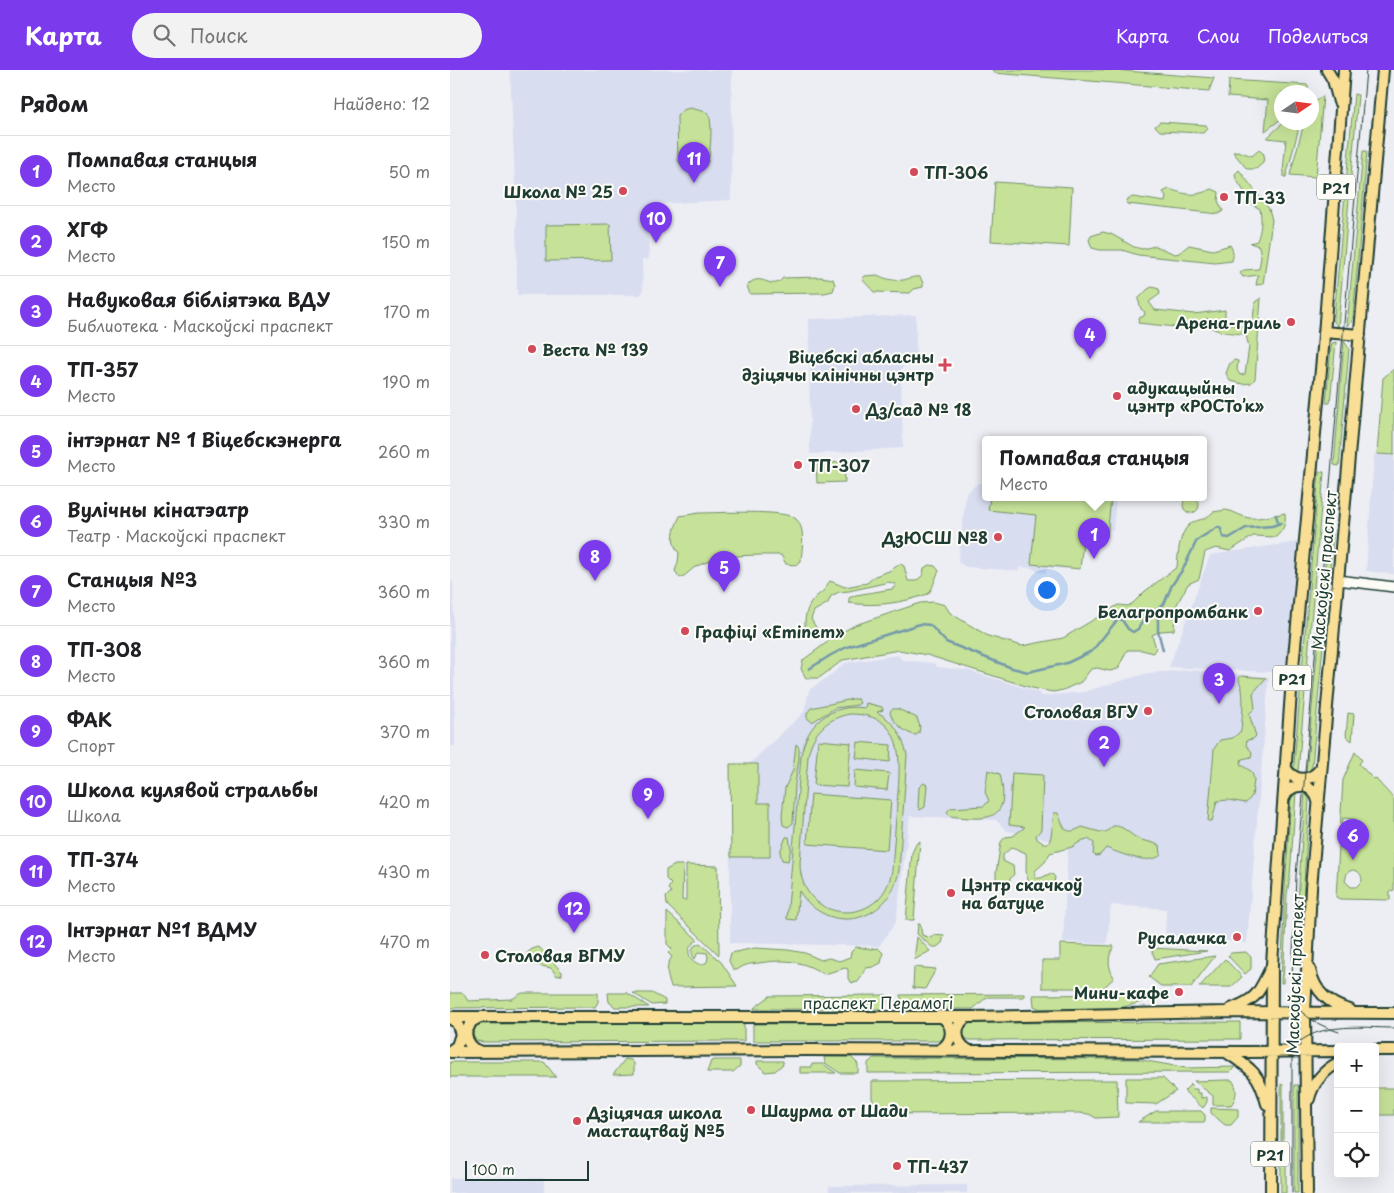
<!DOCTYPE html>
<html lang="ru">
<meta charset="utf-8">
<style>
:root{--surface:#fff;--page:#f2f2f2;--text:#202124;--muted:#757577;--line:#e0e0e0;--accent:#7c3aed}
body{margin:0;font-family:"Playpen Sans",sans-serif;background:var(--page);color:var(--text)}
.controls{position:absolute;right:15px;bottom:15px;display:grid;overflow:hidden;border-radius:5px;box-shadow:0 5px 20px #0002}
.controls button{width:45px;height:45px;display:grid;place-items:center;padding:0;border:0;border-bottom:1px solid var(--line);background:var(--surface);color:var(--text);font:25px sans-serif}
.compass{position:absolute;left:824px;top:15px;width:45px;height:45px;border-radius:50%;background:var(--surface);box-shadow:0 5px 20px #0002;rotate:77deg}
.scale{position:absolute;left:15px;bottom:12px;width:124px;box-sizing:border-box;padding-left:5px;border:2px solid #1f3d34;border-top:0;font-size:14px;line-height:18px;white-space:nowrap;color:#1f3d34;-webkit-text-stroke:4px #fdfcf7;paint-order:stroke}
.you{position:absolute;left:596px;top:519px;width:18px;height:18px;margin:-12px;border:4px solid #fff;border-radius:50%;background:#1a73e8;box-shadow:0 0 0 8px #1a73e833}
.badge{display:grid;place-items:center;width:32px;height:32px;border-radius:50%;background:var(--accent);color:#fff;font-size:16px;font-weight:700}
.pin{position:absolute;translate:-50% -41px;filter:drop-shadow(0 1px 2px #0008)}
.pin::after{content:'';position:absolute;top:26px;width:18px;height:15px;background:inherit;clip-path:polygon(0 0,100% 0,50% 100%)}
.popup{position:absolute;left:532px;top:366px;width:225px;height:65px;box-sizing:border-box;display:grid;place-content:center;border-radius:5px;background:var(--surface);filter:drop-shadow(0 1px 4px #0005);font-size:16px;white-space:nowrap;color:var(--muted)}
.popup b{font-size:19px;color:var(--text)}
.popup::after{content:'';position:absolute;left:50%;top:100%;margin-left:-10px;border:10px solid transparent;border-top-color:var(--surface)}
.list{margin:0;padding:0;list-style:none}
h2{display:flex;justify-content:space-between;align-items:center;height:65px;margin:0;padding:0 20px;font-size:21px}
h2 small{font-size:16px;font-weight:400;color:var(--muted)}
.list li{display:grid;grid-template-columns:32px 1fr auto;gap:15px;align-items:center;box-sizing:border-box;height:70px;padding:0 20px;border-top:1px solid var(--line)}
.list b{display:block;font-size:19px;white-space:nowrap}
.list p{margin:0;font-size:16px;white-space:nowrap;color:var(--muted)}
.list em{font-size:16px;font-style:normal;color:var(--muted)}
.icon{flex:none;width:28px;height:28px;fill:none;stroke:currentColor;stroke-width:2;stroke-linecap:round;stroke-linejoin:round}
.map{position:relative;flex:none;width:944px;height:1123px;overflow:hidden}
header{display:flex;align-items:center;gap:30px;box-sizing:border-box;height:70px;padding:0 25px;background:var(--accent);color:#fff}
header strong{font-size:24px}
nav{display:flex;gap:28px;margin-inline-start:auto;font-size:18px}
.search{width:350px;height:45px;background:var(--page);display:flex;align-items:center;gap:12px;box-sizing:border-box;padding:0 18px;border-radius:28px;color:var(--muted);font-size:19px}
main{display:flex}
aside{flex:1;background:var(--surface)}
.map>svg:first-child{display:block}
</style>
<header>
<strong>Карта</strong>
<div class="search"><svg class="icon" aria-label="search" viewBox="0 0 24 24"><circle cx="10" cy="10" r="6"/><path d="M15 15l6 6"/></svg>Поиск</div>
<nav><a>Карта</a><a>Слои</a><a>Поделиться</a></nav>
</header>
<main>
<aside>
<h2>Рядом<small>Найдено: 12</small></h2>
<ul class="list">
<li><span class="badge">1</span><div><b>Помпавая станцыя</b><p>Место</p></div><em>50 m</em></li>
<li><span class="badge">2</span><div><b>ХГФ</b><p>Место</p></div><em>150 m</em></li>
<li><span class="badge">3</span><div><b>Навуковая бібліятэка ВДУ</b><p>Библиотека · Маскоўскі праспект</p></div><em>170 m</em></li>
<li><span class="badge">4</span><div><b>ТП-357</b><p>Место</p></div><em>190 m</em></li>
<li><span class="badge">5</span><div><b>інтэрнат № 1 Віцебскэнерга</b><p>Место</p></div><em>260 m</em></li>
<li><span class="badge">6</span><div><b>Вулічны кінатэатр</b><p>Театр · Маскоўскі праспект</p></div><em>330 m</em></li>
<li><span class="badge">7</span><div><b>Станцыя №3</b><p>Место</p></div><em>360 m</em></li>
<li><span class="badge">8</span><div><b>ТП-308</b><p>Место</p></div><em>360 m</em></li>
<li><span class="badge">9</span><div><b>ФАК</b><p>Спорт</p></div><em>370 m</em></li>
<li><span class="badge">10</span><div><b>Школа кулявой стральбы</b><p>Школа</p></div><em>420 m</em></li>
<li><span class="badge">11</span><div><b>ТП-374</b><p>Место</p></div><em>430 m</em></li>
<li><span class="badge">12</span><div><b>Інтэрнат №1 ВДМУ</b><p>Место</p></div><em>470 m</em></li>
</ul>
</aside>
<div class="map">
<svg width="944" height="1123" viewBox="0 0 944 1123">
<rect width="100%" height="100%" fill="#edeef4"/>
<filter id="ink" filterUnits="userSpaceOnUse"><feTurbulence type="fractalNoise" baseFrequency=".02" numOctaves="2"/><feDisplacementMap in="SourceGraphic" scale="10" xChannelSelector="R" yChannelSelector="G"/><feConvolveMatrix kernelMatrix="1 2 1 2 8 2 1 2 1" color-interpolation-filters="sRGB"/></filter>
<g filter="url(#ink)">
<path fill="#d9ddf0" d="M60 0H282L281 130 207 134V153H198L199 189H192L193 222 190 225H67L66 134Z
M466 245V295L454 294 451 301 453 378 360 384 359 249Z
M924 384 944 386V504L916 501Z
M528 413 535 414V428H666L663 460H658L657 467 634 464 630 499 597 498 596 503 588 502 582 498 570 497 568 501 516 497 508 492 516 424Z
M847 472 836 603 719 597 760 485Z
M3 511 5 676H0V512Z
M448 585 452 590 484 593 487 597 516 600 585 621 593 626 633 622 698 603 741 600 819 607 797 873 715 865 716 839 661 835 657 874 613 872 618 774 557 761 546 750 460 746 446 852 429 876 280 873V694H299L354 642 359 620 386 601 394 593Z
M0 1108H94V1123H0Z
M517 1115V1123H379V1116Z"/>
<path fill="#c6e299" stroke="#729066" fill-rule="evenodd" d="M542 0H663L764 8 759 21 544 3Z
M779 10 858 15V22H832L831 49 815 61 818 30 778 27Z
M904 24 908 25 888 256 884 252V247Z
M873 26 866 107 840 105 854 53 862 52V33Z
M240 38 256 42C257 42 260 48 260 49 262 57 261 91 255 97 250 101 242 101 236 100L228 91 227 46 233 40Z
M710 52 756 55 758 59 753 63 710 61 705 56Z
M834 52 850 53 836 107H834V101H833L836 70 817 68Z
M809 80 814 84 813 93 806 99H797L783 82 788 81 802 86Z
M913 81H917L903 248 901 253 897 256Z
M789 100 819 139 822 150 813 214 806 215 808 205 793 207 790 203 794 200 809 199 811 187 809 176 800 173 807 171C811 161 812 150 810 139L803 135 786 109 785 104Z
M545 112 622 117 619 176 541 171Z
M719 119C738 125 743 127 762 119L769 122 768 131 773 141 768 144 677 134 676 130 683 127 715 132 716 126 713 122Z
M160 154 161 190 96 191V155Z
M653 162 661 164 684 177 692 179 705 176 725 184 729 183 739 175 763 180 780 175C783 180 784 185 782 191L765 193 688 185 672 180H650L642 178 639 170 641 166Z
M427 205C436 209 443 211 453 210 459 209 463 206 470 207L473 213V217L464 219 460 223 424 222 412 209 415 206Z
M371 207 383 209 385 215 383 221 374 223 300 224 297 216C311 199 321 223 333 208Z
M702 217 709 219 710 224 699 232 705 240 744 244 775 240V249L783 255 802 257 805 232 811 228 805 309 801 313 793 314 780 311 776 303 780 293 784 290 788 291 787 300 790 305 795 304 799 277 796 265C784 262 771 264 760 257L757 248 736 258 688 253 689 248 694 246 695 242 691 239 688 229 698 219Z
M894 271 899 279 889 396 884 395Z
M886 272 880 333H876L881 278 882 273Z
M944 299V385L927 384 933 308Z
M394 392 395 412 367 413 366 394Z
M869 402H874L848 702 844 698V694Z
M733 435a8 8 0 1 1 16 0a8 8 0 1 1-16 0Z
M540 428H661L657 467 634 464 630 499 581 494 586 445 538 440Z
M776 440C784 441 791 447 799 448 811 449 824 445 835 443 836 454 834 459 826 467L803 466 780 481 766 478 755 482 749 509 738 514 725 538 724 560 711 561 702 565 706 578 703 583 692 580H677L668 599 660 601 647 598 641 599 631 612 613 620 603 622 582 618 477 585 449 580 393 590 369 608H356L351 599 353 590 387 565 405 555 470 533 484 532 495 535 500 543 538 566 572 576 613 568 668 535 678 536 683 533 694 522 727 497C728 484 729 464 739 455 747 448 754 452 763 442Z
M249 443C267 443 336 439 346 449 356 458 352 479 351 491L346 495 336 494 331 485C304 485 274 484 249 495 241 498 238 505 230 508L225 501 228 492 229 483C219 470 224 459 230 446Z
M878 464 883 465 862 696 860 700 856 703Z
M450 494 454 496 458 511H466L473 505 474 498 479 495 485 496 489 501C485 508 483 519 478 524 452 533 426 537 399 533V528L406 525 442 519 445 517V514L439 512 399 521 389 522 381 526 378 533 364 541 361 549 368 561 364 565 356 563C353 551 356 535 367 526 371 522 370 525 373 521 376 518 377 514 380 511L395 517 417 513 425 506 439 501Z
M791 606 816 608 803 623 805 638 799 644 806 666 803 669 797 670 796 675 802 682 801 687 792 689 790 694 802 702 804 710 802 726 796 733 778 730 767 731 762 751H758L764 679 770 670 783 668 791 661C792 648 794 633 792 619 791 615 789 612 789 608Z
M402 629H408L410 633 407 635 385 638 362 652 357 648V643L361 638Z
M416 633 432 637 433 640 427 642C444 651 453 666 457 685L449 800C440 854 378 867 349 821L346 850 337 849 351 686C356 653 382 633 415 638ZM400 644C458 644 450 694 447 734 445 756 444 778 442 800 433 860 350 854 350 793L358 686C362 663 377 648 400 644Z
M442 639H448L467 648 470 657 469 663 466 665C457 665 441 651 440 642Z
M898 643 904 644 902 671 896 666Z
M368 670 401 673 397 717 364 715Z
M408 672 441 675 440 692 406 688Z
M346 674 349 677V689L345 714 343 753 338 757 333 755 332 745 335 718 343 700Z
M905 682 912 690 909 694 923 709 925 708 944 729V820L940 821V830L890 829 886 827 893 710ZM893 748 905 749V760L910 766 906 770 904 768 894 777 891 773ZM902 800C908 800 912 804 912 811L906 817H901L895 811 897 803Z
M280 694H308V733H320V787H281Z
M405 700 439 703 437 720 404 717Z
M538 700 550 704C561 751 539 751 500 746L497 742 500 738 534 736 539 731 535 722Z
M562 703 593 705 591 760 586 765 587 769 593 773H599L601 766 604 743H608C614 757 614 767 632 757L650 762H656L663 756C673 755 678 763 687 768 694 772 702 771 710 776L711 785C698 796 670 783 656 778L650 785 646 786 643 784 644 773 638 769 633 770 622 777 600 783 595 792 585 801V808H591L601 803 605 807 604 813C594 821 581 822 577 807 575 800 577 791 576 783L562 777 553 785V791L563 796 564 804 560 809 559 815 552 818 546 812V803L551 772 555 767 563 766 575 757 559 755Z
M474 713 477 715 475 737 470 740 468 737 469 717Z
M846 722 840 806 837 824 833 913H831L835 818 841 727Z
M855 722 859 729 852 847H847Z
M361 724 441 730 437 780 357 774Z
M336 767H339L341 779 338 791 332 790 330 782Z
M470 771 464 850H456L462 783 466 774Z
M225 795H233L232 830H236V795L268 796 269 885 217 835 216 827 221 822 218 819 221 814 216 809V800Z
M217 842 248 870C233 877 238 892 252 895L257 892 258 887 257 883 248 882 245 889C241 884 241 881 244 876L250 873 271 892 287 916 221 917C217 906 215 896 222 887L218 883 222 879 217 874Z
M468 854H470L472 865 481 868 483 865 494 866 492 873 487 877H482L467 864Z
M467 867 480 881 464 890Z
M610 874 664 876C657 888 658 896 664 908L653 918H592V890H610Z
M89 877 112 902V905L107 906 101 898 81 894 76 890 77 883 82 879Z
M406 877 421 879 428 878 433 883 431 893 423 897 416 898 408 912 402 913 398 909V899L395 898 374 904C350 890 336 889 309 893 300 894 295 894 287 900L283 899 279 891 281 883 305 878 338 880 355 883 371 890 379 888 389 891 400 887 401 882Z
M701 878 757 881 705 889Z
M796 882 801 887V899L795 904 778 886 781 883Z
M765 886 741 917H712L699 907 708 894Z
M775 889 792 907 781 917H749Z
M464 897 486 899 475 919 463 918Z
M0 923H13L18 931 62 929 72 923H148V932L145 937 0 938Z
M158 923H177L199 937H165L159 932Z
M183 923H202L215 930V934L202 935Z
M574 924V927H537L523 939H459L454 936 450 925Z
M703 924V929L666 939H590L584 936 583 925Z
M437 925 436 933 430 939H304V938L320 926Z
M790 952V969L519 970 514 967 512 961 515 956 520 953Z
M294 953V971L32 972 24 970 22 961 24 956 32 954Z
M490 953 497 958 496 967 490 971H303V954Z
M374 987H401L408 994V1003H390L375 993Z
M424 988 686 989 736 998 785 997 780 1002 418 1003V993Z
M175 989 181 990 184 993V1004L163 1005Z
M265 990H290V996L283 1002H257L261 991Z
M307 991H333V994L325 1001 315 1002 307 994Z
M0 992H94L106 1007H0Z
M362 994H373L386 1003H350V997H362Z
M676 1008H713L726 1021 706 1034 676 1033Z
M667 1010 668 1047 646 1048 639 1044 629 1043 430 1044 422 1028V1011Z
M777 1010H782C788 1017 787 1028 781 1035H763V1026L744 1011Z
M741 1014 742 1019H747V1023H751V1028L757 1027V1032L753 1038 734 1021Z
M831 1014 833 1015V1075L836 1076V1123H831Z
M844 1015H848V1123H844Z
M925 1018H944V1045H925Z
M761 1038 788 1039V1047L781 1055H775L761 1043Z
M706 1041H751L755 1045V1052H688Z"/>
<g fill="none" stroke-linecap="round" stroke-linejoin="round">
<path stroke="#7499aa" stroke-width="2.5" d="M826 445 828 453
M706 540 708 551V561L713 580
M359 599 381 585 397 577 470 554 480 555 496 572 562 598 578 602 617 593 642 581 668 549 672 550 678 559 683 562 688 559 696 546 714 534 722 515 733 499 747 470 768 457 771 459 773 467 779 468 796 458 822 456 831 453"/>
<g stroke="#1f3d34" stroke-width="12">
<path id="tertiary" d="M888 510 944 517"/>
</g>
<g stroke="#1f3d34" stroke-width="14">
<path id="primary" d="M877 0 883 10 889 32
M874 262 910 265
M835 697C844 713 861 712 871 698
M834 728C841 711 863 712 868 731
M860 900C865 922 878 934 900 940
M781 939C809 928 808 923 821 898
M0 947H520L776 942 944 943
M30 947 21 952 16 963C17 973 22 979 31 982
M517 947C504 955 504 972 518 980
M0 948 7 953 11 964 7 976 0 981
M489 980C504 973 505 954 490 946
M925 980H944
M0 982 358 980 797 982 888 981
M776 982C802 999 809 1003 817 1034
M859 1029C862 1014 874 1000 888 993
M821 1123 822 894 827 819 842 608 873 278 894 0
M857 1123 855 942 861 818 933 0"/>
</g>
<use href="#tertiary" stroke="#fdfcf7" stroke-width="9"/>
<use href="#primary" stroke="#f9df96" stroke-width="10"/>
<path stroke="#1f3d34" stroke-width="1" d="M841 929C851 946 870 956 889 962
M840 984C857 950 913 958 944 958
M842 1123V908L846 806 916 0"/>
</g>
</g>
<g fill="#d1495b" stroke="#fdfcf7" stroke-width="2">
<circle cx="464" cy="102" r="5"/>
<circle cx="173" cy="121" r="5"/>
<circle cx="774" cy="127" r="5"/>
<circle cx="841" cy="252" r="5"/>
<circle cx="82" cy="279" r="5"/>
<path d="M492.5 287.5h5v5h5v5h-5v5h-5v-5h-5v-5h5z"/>
<circle cx="667" cy="326" r="5"/>
<circle cx="406" cy="339" r="5"/>
<circle cx="348" cy="395" r="5"/>
<circle cx="548" cy="467" r="5"/>
<circle cx="808" cy="541" r="5"/>
<circle cx="235" cy="561" r="5"/>
<circle cx="698" cy="641" r="5"/>
<circle cx="501" cy="823" r="5"/>
<circle cx="787" cy="867" r="5"/>
<circle cx="35" cy="885" r="5"/>
<circle cx="729" cy="922" r="5"/>
<circle cx="301" cy="1040" r="5"/>
<circle cx="127" cy="1051" r="5"/>
<circle cx="447" cy="1096" r="5"/>
</g>
<g text-anchor="middle" dominant-baseline="central" stroke-width="4" stroke-linejoin="round" paint-order="stroke">
<g fill="#fdfcf7" stroke="#62766e" stroke-width="1">
<rect x="867" y="104.5" width="38" height="25" rx="4"/>
<rect x="823" y="595.5" width="38" height="25" rx="4"/>
<rect x="801" y="1071.5" width="38" height="25" rx="4"/>
</g>
<g font-size="15" font-weight="bold" fill="#1f3d34">
<text x="886" y="117">Р21</text>
<text x="842" y="608">Р21</text>
<text x="820" y="1084">Р21</text>
</g>
<g font-size="16" font-weight="bold" fill="#1f3d34" stroke="#fdfcf7" text-anchor="start">
<text x="474" y="102">ТП-306</text>
<text x="163" y="121" text-anchor="end">Школа № 25</text>
<text x="784" y="127">ТП-33</text>
<text x="831" y="252" text-anchor="end">Арена-гриль</text>
<text x="92" y="279">Веста № 139</text>
<text x="484" y="286" text-anchor="end">Віцебскі абласны<tspan x="484" dy="18">дзіцячы клінічны цэнтр</tspan></text>
<text x="677" y="317">адукацыйны<tspan x="677" dy="18">цэнтр «РОСТоʼк»</tspan></text>
<text x="416" y="339">Дз/сад № 18</text>
<text x="358" y="395">ТП-307</text>
<text x="538" y="467" text-anchor="end">ДзЮСШ №8</text>
<text x="798" y="541" text-anchor="end">Белагропромбанк</text>
<text x="245" y="561">Графіці «Eminem»</text>
<text x="688" y="641" text-anchor="end">Столовая ВГУ</text>
<text x="511" y="814">Цэнтр скачкоў<tspan x="511" dy="18">на батуце</tspan></text>
<text x="777" y="867" text-anchor="end">Русалачка</text>
<text x="45" y="885">Столовая ВГМУ</text>
<text x="719" y="922" text-anchor="end">Мини-кафе</text>
<text x="311" y="1040">Шаурма от Шади</text>
<text x="137" y="1042">Дзіцячая школа<tspan x="137" dy="18">мастацтваў №5</tspan></text>
<text x="457" y="1096">ТП-437</text>
</g>
<g font-size="16" fill="#1f3d34" stroke="#fdfcf7">
<text transform="translate(873 500) rotate(-85)">Маскоўскі праспект</text>
<text transform="translate(844 904) rotate(-88)">Маскоўскі праспект</text>
<text x="428" y="932">праспект Перамогі</text>
</g>
</g>
</svg>
<div class="controls">
<button>+</button>
<button>−</button>
<button><svg class="icon" aria-label="locate" viewBox="0 0 24 24"><circle cx="12" cy="12" r="6"/><path d="M12 2v4M12 18v4M2 12h4M18 12h4"/></svg></button>
</div>
<svg class="compass" viewBox="-18 -18 36 36"><path d="M0-13l5 13h-10z" fill="#e53935"/><path d="M0 13l5-13h-10z" fill="#757577"/></svg>
<div class="scale">100 m</div>
<div class="you"></div>
<div class="pin badge" style="left:644px;top:489px">1</div>
<div class="popup"><b>Помпавая станцыя</b>Место</div>
<div class="pin badge" style="left:654px;top:697px">2</div>
<div class="pin badge" style="left:769px;top:634px">3</div>
<div class="pin badge" style="left:640px;top:289px">4</div>
<div class="pin badge" style="left:274px;top:522px">5</div>
<div class="pin badge" style="left:903px;top:790px">6</div>
<div class="pin badge" style="left:270px;top:217px">7</div>
<div class="pin badge" style="left:145px;top:511px">8</div>
<div class="pin badge" style="left:198px;top:749px">9</div>
<div class="pin badge" style="left:206px;top:173px">10</div>
<div class="pin badge" style="left:244px;top:113px">11</div>
<div class="pin badge" style="left:124px;top:863px">12</div>
</div>
</main>
